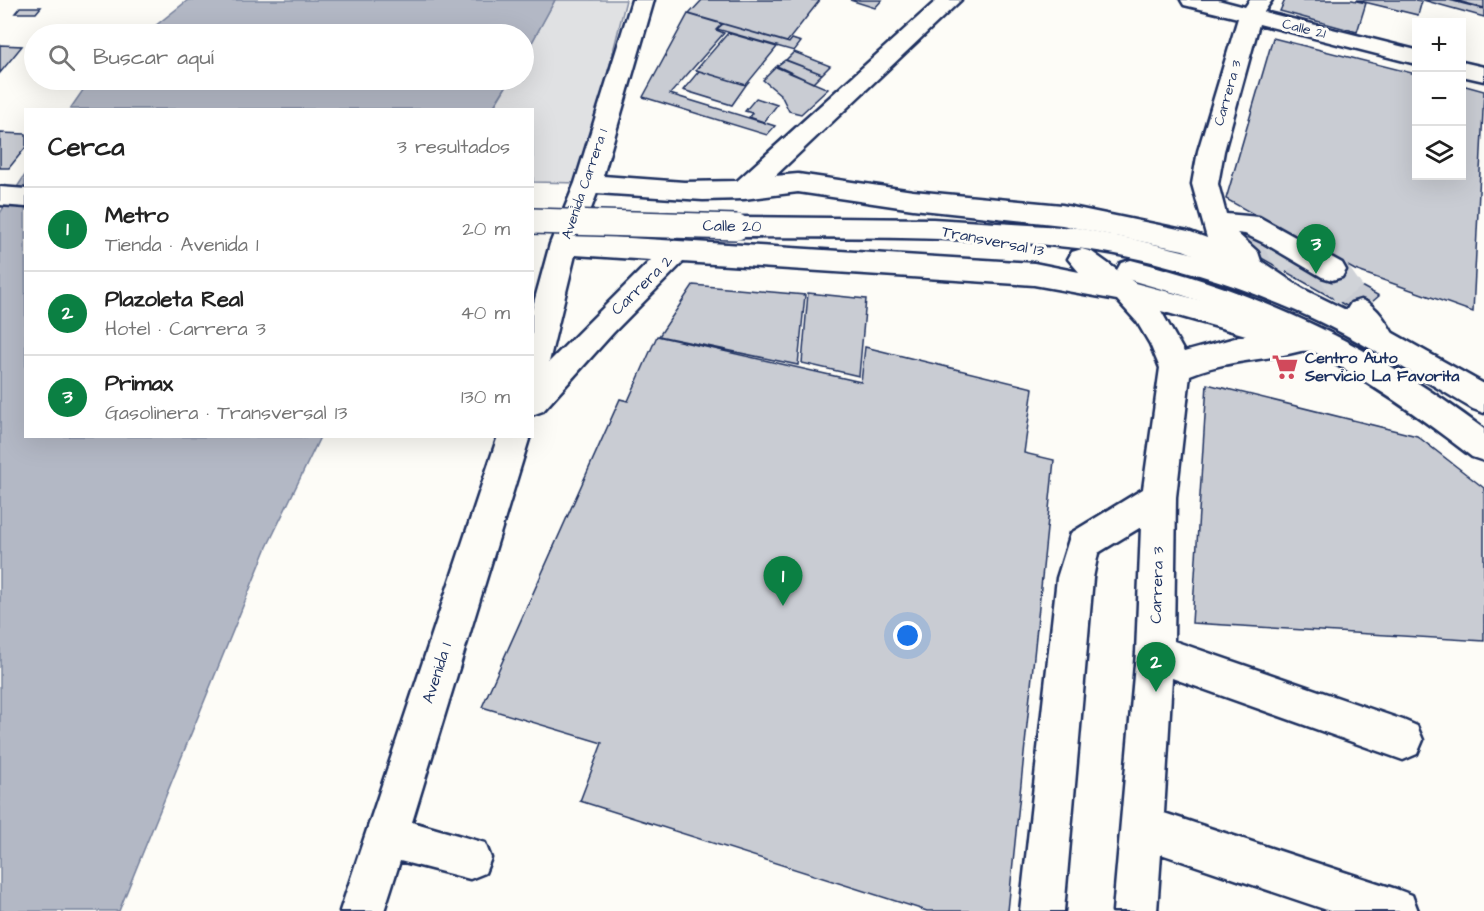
<!DOCTYPE html>
<html lang="es">
<meta charset="utf-8">
<style>
:root{--surface:#fff;--page:#f6f6f6;--text:#222;--muted:#767676;--line:#e0e0e0;--accent:#0b8043}
body{margin:0;font-family:"Architects Daughter",sans-serif;background:var(--page);color:var(--text)}
.controls{position:absolute;right:18px;top:18px;display:grid;overflow:hidden;border-radius:0px;box-shadow:0 6px 24px #0002}
.controls button{width:54px;height:54px;display:grid;place-items:center;padding:0;border:0;border-bottom:2px solid var(--line);background:var(--surface);color:var(--text);font:30px sans-serif}
.you{position:absolute;left:908px;top:636px;width:21px;height:21px;margin:-15px;border:4px solid #fff;border-radius:50%;background:#1a73e8;box-shadow:0 0 0 9px #1a73e833}
.badge{display:grid;place-items:center;width:39px;height:39px;border-radius:50%;background:var(--accent);color:#fff;font-size:20px;font-weight:700}
.pin{position:absolute;translate:-50% -50px;filter:drop-shadow(0 2px 3px #0008)}
.pin::after{content:'';position:absolute;top:32px;width:21px;height:18px;background:inherit;clip-path:polygon(0 0,100% 0,50% 100%)}
.list{margin:0;padding:0;list-style:none}
h2{display:flex;justify-content:space-between;align-items:center;height:78px;margin:0;padding:0 24px;font-size:26px}
h2 small{font-size:20px;font-weight:400;color:var(--muted)}
.list li{display:grid;grid-template-columns:39px 1fr auto;gap:18px;align-items:center;box-sizing:border-box;height:84px;padding:0 24px;border-top:2px solid var(--line)}
.list b{display:block;font-size:22px;white-space:nowrap}
.list p{margin:0;font-size:20px;white-space:nowrap;color:var(--muted)}
.list em{font-size:20px;font-style:normal;color:var(--muted)}
.icon{flex:none;width:33px;height:33px;fill:none;stroke:currentColor;stroke-width:2;stroke-linecap:round;stroke-linejoin:round}
.map{position:relative;flex:none;width:1484px;height:911px;overflow:hidden}
.search{position:absolute;background:var(--surface);box-shadow:0 6px 24px #0002;left:24px;top:24px;width:510px;height:66px;display:flex;align-items:center;gap:15px;box-sizing:border-box;padding:0 21px;border-radius:33px;color:var(--muted);font-size:22px}
.panel{position:absolute;background:var(--surface);box-shadow:0 6px 24px #0002;left:24px;top:108px;width:510px;height:330px;border-radius:0px}
.map>svg:first-child{display:block}
</style>
<div class="map">
<svg width="1484" height="911" viewBox="0 0 1484 911">
<rect width="100%" height="100%" fill="#fdfcf7"/>
<filter id="ink" filterUnits="userSpaceOnUse"><feTurbulence type="fractalNoise" baseFrequency=".0167" numOctaves="2"/><feDisplacementMap in="SourceGraphic" scale="12" xChannelSelector="R" yChannelSelector="G"/><feConvolveMatrix kernelMatrix="1 2 1 2 8 2 1 2 1" color-interpolation-filters="sRGB"/></filter>
<g filter="url(#ink)">
<path fill="#e0e1e3" stroke="#7e88a0" stroke-width="1.5" d="M555 0H626L580 183 533 182 532 110H492L510 80H524V57Z"/>
<path fill="#b3b8c5" stroke="#76819c" stroke-width="1.5" d="M188 0H555L524 57V34H145Z
M90 80H510L492 109H70Z
M25 175 26 436 320 437 267 547 119 911H0V213Z"/>
<path fill="#c9ccd3" stroke="#1b2f5e" stroke-width="1.5" d="M702 0H820L787 42 689 14Z
M850 0H882L875 8Z
M1285 0H1352L1366 3 1357 32 1280 11Z
M1356 0H1415L1422 1 1418 15Z
M1423 0H1449L1484 9V17Z
M1454 0H1484V8Z
M20 7H41L36 13H15Z
M688 14 722 24 716 30 724 33 670 94 775 126 767 135 643 97Z
M723 24 789 43 792 39 801 42 794 51 717 29Z
M728 33 777 47 746 85 696 70Z
M1273 38 1416 74V176H1462V85L1484 91 1473 312 1355 270 1226 199Z
M0 45 22 46 0 73Z
M794 52 830 66 822 74 786 60Z
M785 60 822 74 813 83 777 66Z
M776 67 828 89 801 114 789 111 781 95 763 80Z
M699 71 746 85 732 105 683 90Z
M756 98 777 105 764 122 749 117 752 113 745 111Z
M0 133 26 134V147L9 168H0Z
M1251 227 1332 270 1379 296 1359 313 1235 243Z
M693 285 805 295 798 365 659 336Z
M808 293 866 299 859 376 802 363Z
M657 336 861 382 865 347 1033 388 1024 453 1054 460 1008 911H927L580 801 602 743 482 707 620 399 628 401Z
M1207 384 1417 436 1484 488V641L1192 623Z"/>
<g fill="none" stroke-linecap="round" stroke-linejoin="round">
<path stroke="#d0d3d8" stroke-width="31" stroke-dasharray="31 16" stroke-linecap="butt" d="M1277 240 1302 279
M1332 270 1361 311"/>
<g stroke="#1b2f5e" stroke-width="5">
<path id="minor" d="M632 0H654L603 176 684 182 737 181 937 0H961L775 176 798 174 913 191 1062 205 1188 231 1207 238 1192 184 1198 151 1238 18 1184 5 1181 0H1218L1245 7 1250 0H1272L1264 12 1416 50V64L1259 24 1224 151 1218 184 1226 214 1259 217 1342 263 1346 270 1342 277 1332 280 1322 277 1264 243 1245 234 1237 233 1258 252 1261 261 1303 289 1308 297 1303 305 1293 308 1283 305 1233 270 1183 250 1062 225 913 209 798 192 744 199 703 200 597 193 581 235 1034 263 1079 272 1068 259 1072 252 1082 249 1092 252 1135 283 1323 333 1327 341 1323 349C1315 352 1307 350 1301 351 1263 361 1226 360 1190 375L1176 497 1174 641 1403 720 1417 726 1423 740 1417 754 1403 760 1172 678 1164 813 1396 889 1412 895 1418 911H1330L1161 854 1157 911H1113L1136 653 1141 527 1098 553 1093 578 1064 911H1020L1057 578 1071 533 1143 489 1160 368 1150 344 1137 322 1117 300 1034 285 683 262 613 333 543 411 532 415V310L550 244 575 183ZM575 255 651 260 549 362ZM1161 311 1246 335 1184 352Z
M1462 62 1484 67V81L1462 76Z
M1361 300C1378 305 1389 326 1397 341L1393 349C1368 357 1357 330 1346 311L1351 303Z
M498 436H530L412 822 485 843 491 858 485 873 470 879 400 861 384 911H340Z"/>
</g>
<g stroke="#1b2f5e" stroke-width="5">
<path id="major" d="M0 187 26 189V207L0 205Z
M737 217 933 219 1078 228 1136 240 1208 257 1303 289 1393 333 1484 384V413L1473 409C1411 373 1349 332 1282 305 1222 279 1142 256 1077 248 965 235 850 238 737 237L727 234 723 227 727 220Z
M1131 260C1263 293 1375 347 1484 429V461L1472 457C1394 396 1311 343 1217 307 1186 295 1153 287 1121 277L1117 270 1121 263Z"/>
</g>
<use href="#minor" fill="#fdfcf7" fill-rule="evenodd"/>
<use href="#major" fill="#fdfcf7" fill-rule="evenodd"/>
<g stroke="#1b2f5e" stroke-width="28" stroke-linecap="butt">
<path id="major-bridge" d="M532 221 737 227"/>
</g>
<use href="#major-bridge" stroke="#fdfcf7" stroke-width="25"/>
</g>
</g>
<defs>
<g id="supermarket-bare" transform="scale(2.07)"><path d="M-6-5.5h2.5l.6 2H6L4.5 2H-2.5L-4.4-4H-6ZM-1.5 3.2a1.3 1.3 0 1 0 .1 0ZM3 3.2a1.3 1.3 0 1 0 .1 0Z" fill="#d1495b" stroke="#fdfcf7" stroke-width="2.5" paint-order="stroke"/></g>
</defs>
<g fill-rule="evenodd">
<use href="#supermarket-bare" x="1285" y="367"/>
</g>
<g text-anchor="middle" dominant-baseline="central" stroke-width="6" stroke-linejoin="round" paint-order="stroke">
<g font-size="14" fill="#1b2f5e" stroke="#fdfcf7">
<text transform="translate(1304 29) rotate(14)">Calle 21</text>
<text transform="translate(1228 93) rotate(-74)">Carrera 3</text>
<text transform="translate(585 184) rotate(-71)">Avenida Carrera 1</text>
</g>
<g font-size="16" fill="#1b2f5e" stroke="#fdfcf7">
<text transform="translate(732 226) rotate(1)">Calle 20</text>
<text transform="translate(993 241) rotate(11)">Transversal 13</text>
<text transform="translate(642 285) rotate(-44)">Carrera 2</text>
<text transform="translate(1157 585) rotate(-88)">Carrera 3</text>
<text transform="translate(437 673) rotate(-72)">Avenida 1</text>
</g>
<g font-size="16" font-weight="bold" fill="#1b2f5e" stroke="#fdfcf7" text-anchor="start">
<text x="1305" y="358">Centro Auto<tspan x="1305" dy="18">Servicio La Favorita</tspan></text>
</g>
</g>
</svg>
<div class="controls">
<button>+</button>
<button>−</button>
<button><svg class="icon" aria-label="layers" viewBox="0 0 24 24"><path d="M12 4l9 5-9 5-9-5zM3 14l9 5 9-5"/></svg></button>
</div>
<div class="you"></div>
<div class="pin badge" style="left:783px;top:606px">1</div>
<div class="pin badge" style="left:1156px;top:692px">2</div>
<div class="pin badge" style="left:1316px;top:274px">3</div>
<div class="search"><svg class="icon" aria-label="search" viewBox="0 0 24 24"><circle cx="10" cy="10" r="6"/><path d="M15 15l6 6"/></svg>Buscar aquí</div>
<section class="panel">
<h2>Cerca<small>3 resultados</small></h2>
<ul class="list">
<li><span class="badge">1</span><div><b>Metro</b><p>Tienda · Avenida 1</p></div><em>20 m</em></li>
<li><span class="badge">2</span><div><b>Plazoleta Real</b><p>Hotel · Carrera 3</p></div><em>40 m</em></li>
<li><span class="badge">3</span><div><b>Primax</b><p>Gasolinera · Transversal 13</p></div><em>130 m</em></li>
</ul>
</section>
</div>
